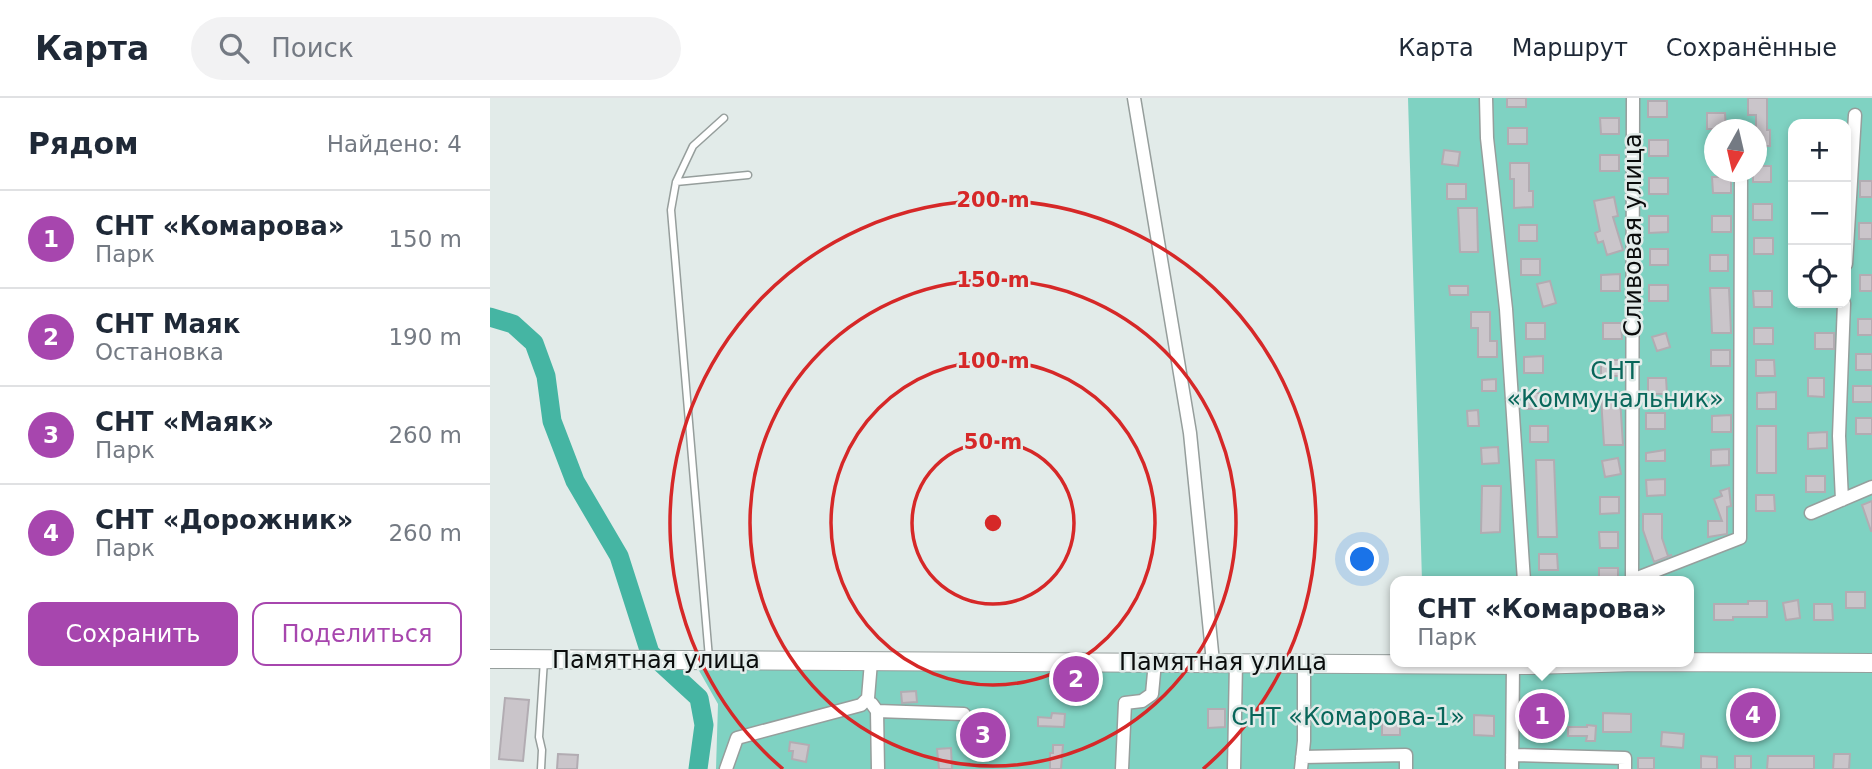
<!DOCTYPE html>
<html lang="ru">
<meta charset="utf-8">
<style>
:root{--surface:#fff;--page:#f2f2f3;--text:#1f2937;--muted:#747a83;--line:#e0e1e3;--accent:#a746ae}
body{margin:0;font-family:"DejaVu Sans",sans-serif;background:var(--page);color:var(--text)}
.controls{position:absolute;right:21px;top:21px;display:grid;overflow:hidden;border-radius:14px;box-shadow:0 4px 10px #0003}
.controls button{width:63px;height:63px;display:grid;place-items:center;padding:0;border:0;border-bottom:2px solid var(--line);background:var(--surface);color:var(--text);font:35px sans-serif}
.compass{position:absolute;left:1214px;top:21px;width:63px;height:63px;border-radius:50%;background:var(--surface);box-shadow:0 4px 10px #0003;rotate:188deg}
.you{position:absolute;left:873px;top:462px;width:24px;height:24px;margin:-18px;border:5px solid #fff;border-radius:50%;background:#1a73e8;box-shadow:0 0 0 10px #1a73e833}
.badge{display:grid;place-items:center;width:46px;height:46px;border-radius:50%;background:var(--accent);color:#fff;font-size:23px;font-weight:700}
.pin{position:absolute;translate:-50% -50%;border:4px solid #fff;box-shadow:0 2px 7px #0006}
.popup{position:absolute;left:900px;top:478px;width:304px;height:91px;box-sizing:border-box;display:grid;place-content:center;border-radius:14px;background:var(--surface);filter:drop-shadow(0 2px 5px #0005);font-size:23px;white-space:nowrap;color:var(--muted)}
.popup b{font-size:26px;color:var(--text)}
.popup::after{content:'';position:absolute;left:50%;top:100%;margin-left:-14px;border:14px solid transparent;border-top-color:var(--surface)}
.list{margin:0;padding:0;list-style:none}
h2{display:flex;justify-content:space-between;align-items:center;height:91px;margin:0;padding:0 28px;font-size:30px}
h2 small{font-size:23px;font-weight:400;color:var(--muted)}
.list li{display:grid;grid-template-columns:46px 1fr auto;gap:21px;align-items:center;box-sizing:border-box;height:98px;padding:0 28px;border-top:2px solid var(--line)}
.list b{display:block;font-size:26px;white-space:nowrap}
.list p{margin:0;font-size:23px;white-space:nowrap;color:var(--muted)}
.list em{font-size:23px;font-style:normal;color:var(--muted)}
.actions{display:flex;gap:14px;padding:21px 28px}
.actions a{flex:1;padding:16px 0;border:2px solid var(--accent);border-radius:14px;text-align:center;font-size:24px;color:var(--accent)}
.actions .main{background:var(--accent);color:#fff}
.icon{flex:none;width:38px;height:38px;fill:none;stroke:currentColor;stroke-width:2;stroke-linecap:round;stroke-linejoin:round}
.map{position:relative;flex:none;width:1382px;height:671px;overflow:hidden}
header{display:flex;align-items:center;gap:42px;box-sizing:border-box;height:98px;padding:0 35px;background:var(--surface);border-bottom:2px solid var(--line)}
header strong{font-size:33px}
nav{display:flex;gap:38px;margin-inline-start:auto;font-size:24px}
.search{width:490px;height:63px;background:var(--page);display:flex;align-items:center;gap:18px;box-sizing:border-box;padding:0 24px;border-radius:38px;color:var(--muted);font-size:26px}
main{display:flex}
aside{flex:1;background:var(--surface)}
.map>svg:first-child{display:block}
</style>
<header>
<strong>Карта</strong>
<div class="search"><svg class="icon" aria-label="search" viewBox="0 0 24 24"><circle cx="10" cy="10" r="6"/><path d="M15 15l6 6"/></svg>Поиск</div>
<nav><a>Карта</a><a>Маршрут</a><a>Сохранённые</a></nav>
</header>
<main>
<aside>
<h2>Рядом<small>Найдено: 4</small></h2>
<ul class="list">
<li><span class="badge">1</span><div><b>СНТ «Комарова»</b><p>Парк</p></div><em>150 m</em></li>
<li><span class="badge">2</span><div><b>СНТ Маяк</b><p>Остановка</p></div><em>190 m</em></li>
<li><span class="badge">3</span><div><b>СНТ «Маяк»</b><p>Парк</p></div><em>260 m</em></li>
<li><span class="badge">4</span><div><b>СНТ «Дорожник»</b><p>Парк</p></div><em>260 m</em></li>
</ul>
<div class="actions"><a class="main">Сохранить</a><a>Поделиться</a></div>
</aside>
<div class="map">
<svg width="1382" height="671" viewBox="0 0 1382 671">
<rect width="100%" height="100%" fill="#e2ebe9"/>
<path fill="#7fd2c2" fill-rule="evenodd" d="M918 0H1382V671H226L228 606 203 562 1199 564V483H932ZM1303 26H1356V205H1303ZM1224 32H1266V74H1224Z"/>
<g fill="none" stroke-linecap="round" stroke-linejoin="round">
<path stroke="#45b5a3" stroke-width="19" d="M0 219 23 226 44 245 56 278 62 323 85 383 129 458 160 555 209 600 214 627 208 671"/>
</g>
<path fill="#cac5ca" stroke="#b2acb2" stroke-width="2" d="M1017 0H1036V9H1017Z
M1258 0H1277V32H1280V48H1266V17H1258Z
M1158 3H1177V19H1158Z
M1217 15H1235L1236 31H1217Z
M1110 20H1129V36H1111Z
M1018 30H1037V46H1018Z
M1159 42H1178V58H1159Z
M954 52 970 54 968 68 952 66Z
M1110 57H1129V73H1110Z
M1020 65H1039V93H1043V109L1024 110V81H1020Z
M1266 68H1281V84H1263V74H1266Z
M1222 79H1241V95H1223Z
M1159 80H1178V96H1159Z
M1370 83H1382V99H1370Z
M957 86H976V101H957Z
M1124 99 1128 118 1123 119 1133 152 1117 157 1113 143 1108 145 1105 135 1110 133 1104 103Z
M1263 106H1282V122H1263Z
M968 110H987L988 154H970Z
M1159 118H1178V134L1159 135Z
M1222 118H1241V134H1222Z
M1369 125H1382V141H1369Z
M1029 127H1047V143H1029Z
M1264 140H1283V156H1264Z
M1160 151H1178V167H1160Z
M1220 157H1238V173H1220Z
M1031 161H1050V177H1031Z
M1130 176V193H1111V177Z
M1370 177H1382V193H1370Z
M1060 183 1066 205 1053 209 1047 186Z
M1159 187H1178V203H1159Z
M959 188H978V197H960Z
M1220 190H1239L1241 235H1222Z
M1263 193H1282V209H1264Z
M981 214H1000V243H1007V259H988V230H981Z
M1368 221H1382V237H1368Z
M1036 225H1055V241H1036Z
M1113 225H1131L1132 241H1113Z
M1264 230H1283V246H1264Z
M1176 235 1180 249 1167 253 1162 239Z
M1325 235H1344V251H1325Z
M1221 252H1240V268H1221Z
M1366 256H1382V272H1366Z
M1053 258V275H1034V259Z
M1111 262H1130V278H1111Z
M1266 262H1284L1285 278H1266Z
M1158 280H1176L1177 296H1158Z
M1318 280H1334V299L1318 298Z
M1006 281V293H992V282Z
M1363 288H1382V304H1363Z
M1286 294V311H1267V295Z
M1035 295H1054V311H1035Z
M1111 300H1130L1133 347H1114Z
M988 312 989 328H978L977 313Z
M1156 315H1175V331H1156Z
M1241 317V334H1222V318Z
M1366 320H1382V336H1366Z
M1040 328H1058V344H1040Z
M1267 328H1286V375H1267Z
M1337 334V350L1318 351V335Z
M1008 349 1009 365 992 366 991 350Z
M1239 351V367L1221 368V352Z
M1175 352V363H1156V355Z
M1128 360 1131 376 1115 379 1112 363Z
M1046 362H1064L1067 439H1048Z
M1316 378H1335V394H1316Z
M1175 381V397L1157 398 1156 382Z
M992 388H1011L1010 434 991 435Z
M1239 390 1241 408 1237 409V436L1218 439V423H1232L1224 401 1232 398 1230 393Z
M1266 397H1284L1285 413H1266Z
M1110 399H1129V415L1110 416Z
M1382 403V433H1381L1372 407Z
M1153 416H1172V440L1178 458 1182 457 1164 464 1153 432Z
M1109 434H1128V450H1110Z
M1049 456H1067L1068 472H1049Z
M1109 470H1128V483H1109Z
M1356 494H1375V510H1356Z
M1308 502 1310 520 1296 522 1293 505Z
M1258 503H1277V519H1243V522H1224V506H1258Z
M1324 506H1342L1343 522H1324Z
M426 593 427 604 412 605 411 594Z
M15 600 39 602 33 663 9 661Z
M718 611H735V629L718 630Z
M562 615 575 616 574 629 548 628V619L561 620Z
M1113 615 1141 616V634H1113Z
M892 617H910V637H892Z
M984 617 1004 618V638L984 637Z
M1097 627 1106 628 1105 643H1096L1097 638H1078V629H1097Z
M1172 634 1194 636 1193 650 1171 648Z
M300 644 319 647 316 664 302 661 303 653H299Z
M563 647H573L571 671H560V655H563Z
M461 650 462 671H449L447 651Z
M68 656 88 657 87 671H67Z
M1344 656H1360L1359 671H1343Z
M1211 658 1227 659V671H1211Z
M1245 658H1261V671H1245Z
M1278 658H1324V671H1277Z
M1148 660H1164V671H1148Z"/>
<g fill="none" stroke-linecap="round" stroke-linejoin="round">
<g stroke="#969e9c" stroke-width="9">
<path id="lane" d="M186 84 203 48 234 20
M219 560 181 112 186 84 258 77
M51 671 52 652 49 639 54 562"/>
</g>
<g stroke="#969e9c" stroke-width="15">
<path id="street" d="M644 0 700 335 723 564
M996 0 997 40 1016 211 1034 483
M1247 29V32
M1356 166 1365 17
M1352 402 1349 338 1354 205
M1321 415 1382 389
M1142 482 1250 440 1251 74
M1142 483 1143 0
M382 606 387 613 388 671
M387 613 474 616
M1022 657 1135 660V671
M812 659 916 657V671
M236 671 247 640 371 607 378 600 381 564
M632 671 635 605 652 603 662 596 665 564
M744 671 746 564
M811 671 814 643V565
M1022 671 1023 567"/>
</g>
<g stroke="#969e9c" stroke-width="20">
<path id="secondary" d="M0 561 1041 567 1146 564 1382 565"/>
</g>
<use href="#lane" stroke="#fff" stroke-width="6"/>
<use href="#street" stroke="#fff" stroke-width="12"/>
<use href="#secondary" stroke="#fff" stroke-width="18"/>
</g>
<g fill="none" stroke="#d62828" stroke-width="3.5">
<circle cx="503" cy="425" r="81"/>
<circle cx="503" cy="425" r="162"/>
<circle cx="503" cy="425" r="243"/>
<path d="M293 671A323 323 0 1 1 713 671"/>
</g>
<g text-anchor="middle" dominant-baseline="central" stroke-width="5" stroke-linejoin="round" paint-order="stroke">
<g font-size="24" fill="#0a0c0c" stroke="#e2ebe9">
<text transform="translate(1143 137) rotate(-90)">Сливовая улица</text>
<text x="166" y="562">Памятная улица</text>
<text x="733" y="564">Памятная улица</text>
</g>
<g font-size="24" fill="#08665a" stroke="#e2ebe9">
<text x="1125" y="273">СНТ<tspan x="1125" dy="28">«Коммунальник»</tspan></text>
<text x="858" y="619">СНТ «Комарова-1»</text>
</g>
</g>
<circle cx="503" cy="425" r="10" fill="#d62828" stroke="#e2ebe9" stroke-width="3.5"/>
<g font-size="21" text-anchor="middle" font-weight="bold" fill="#d62828" stroke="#e2ebe9" stroke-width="5" stroke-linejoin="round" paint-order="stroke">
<text x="503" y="109">200 m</text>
<text x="503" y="189">150 m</text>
<text x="503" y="270">100 m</text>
<text x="503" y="351">50 m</text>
</g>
</svg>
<div class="controls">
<button>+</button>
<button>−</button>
<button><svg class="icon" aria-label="locate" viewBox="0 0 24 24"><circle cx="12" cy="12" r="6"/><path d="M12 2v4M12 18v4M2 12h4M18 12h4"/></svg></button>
</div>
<svg class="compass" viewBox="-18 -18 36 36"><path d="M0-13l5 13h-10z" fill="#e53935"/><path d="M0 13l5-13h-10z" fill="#747a83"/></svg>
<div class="you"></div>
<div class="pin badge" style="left:1052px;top:618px">1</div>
<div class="popup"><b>СНТ «Комарова»</b>Парк</div>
<div class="pin badge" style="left:586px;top:581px">2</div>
<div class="pin badge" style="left:493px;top:637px">3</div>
<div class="pin badge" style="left:1263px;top:617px">4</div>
</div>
</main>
